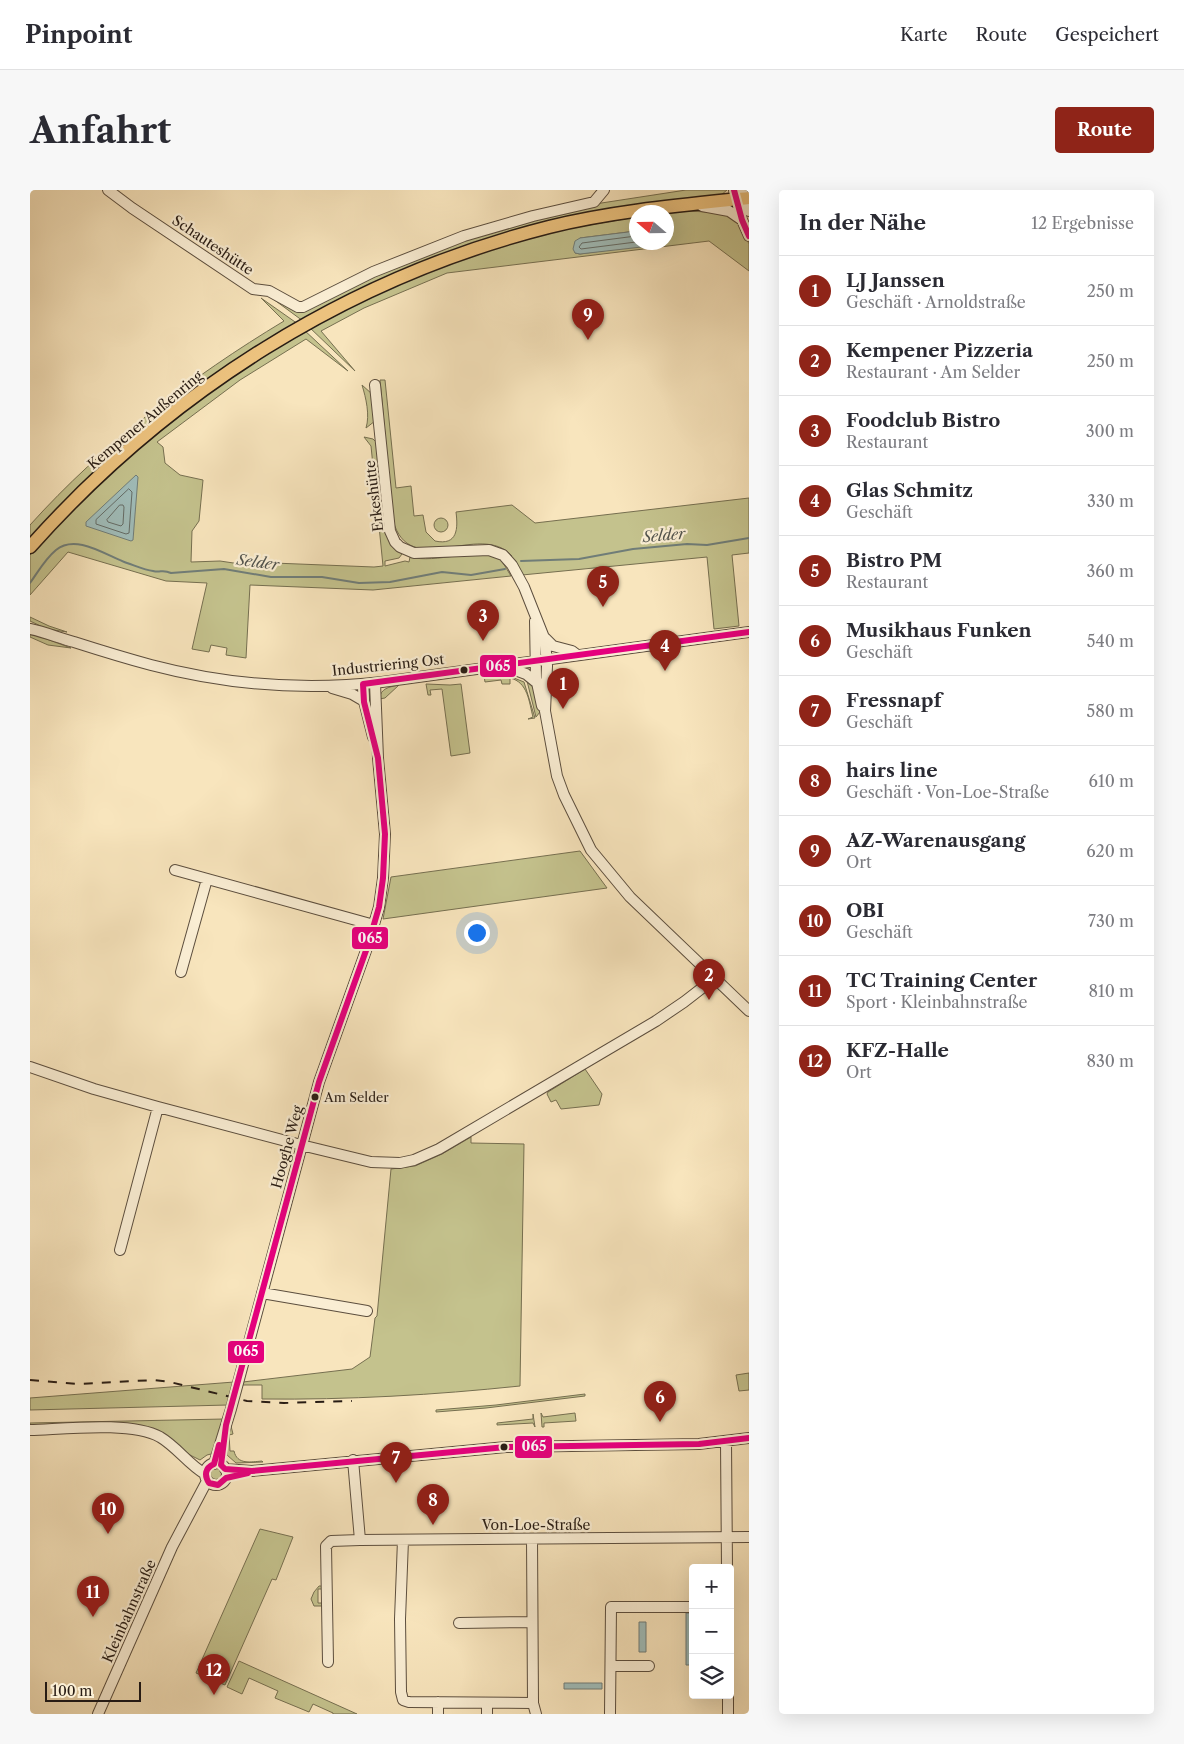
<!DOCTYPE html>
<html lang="de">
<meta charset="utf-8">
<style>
:root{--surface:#fff;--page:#f7f7f7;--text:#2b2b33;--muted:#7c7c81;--line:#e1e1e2;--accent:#8f2418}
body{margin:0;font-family:"Libre Caslon Text",serif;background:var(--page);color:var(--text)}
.controls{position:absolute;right:15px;bottom:15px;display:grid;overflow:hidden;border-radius:5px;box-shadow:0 5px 20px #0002}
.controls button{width:45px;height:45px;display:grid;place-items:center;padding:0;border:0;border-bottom:1px solid var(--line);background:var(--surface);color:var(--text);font:25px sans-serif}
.compass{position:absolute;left:599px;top:15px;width:45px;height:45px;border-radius:50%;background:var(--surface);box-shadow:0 5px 20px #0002;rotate:290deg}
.scale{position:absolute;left:15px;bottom:12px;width:96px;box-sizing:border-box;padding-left:5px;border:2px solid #281c14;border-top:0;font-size:14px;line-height:18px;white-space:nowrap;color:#281c14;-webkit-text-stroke:4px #faeed4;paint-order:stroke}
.you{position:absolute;left:446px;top:742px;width:18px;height:18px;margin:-12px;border:4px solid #fff;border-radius:50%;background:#1a73e8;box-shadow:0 0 0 8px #1a73e833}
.badge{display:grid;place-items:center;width:32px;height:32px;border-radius:50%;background:var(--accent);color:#fff;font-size:16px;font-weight:700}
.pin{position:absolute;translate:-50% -41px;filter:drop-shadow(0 1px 2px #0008)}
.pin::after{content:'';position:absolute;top:26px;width:18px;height:15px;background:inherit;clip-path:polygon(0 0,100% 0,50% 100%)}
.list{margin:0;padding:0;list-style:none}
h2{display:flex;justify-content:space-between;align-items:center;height:65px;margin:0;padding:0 20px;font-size:21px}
h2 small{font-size:16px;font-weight:400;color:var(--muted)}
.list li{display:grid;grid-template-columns:32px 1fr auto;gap:15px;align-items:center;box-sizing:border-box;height:70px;padding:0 20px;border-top:1px solid var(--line)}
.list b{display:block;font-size:19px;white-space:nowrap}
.list p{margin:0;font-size:16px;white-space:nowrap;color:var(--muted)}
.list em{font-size:16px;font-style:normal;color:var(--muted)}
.icon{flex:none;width:28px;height:28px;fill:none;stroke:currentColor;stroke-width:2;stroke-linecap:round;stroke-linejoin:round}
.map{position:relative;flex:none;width:719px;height:1524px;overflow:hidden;border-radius:5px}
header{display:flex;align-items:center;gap:30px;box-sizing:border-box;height:70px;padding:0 25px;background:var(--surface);border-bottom:1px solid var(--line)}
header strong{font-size:24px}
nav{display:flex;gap:28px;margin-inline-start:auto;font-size:18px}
.intro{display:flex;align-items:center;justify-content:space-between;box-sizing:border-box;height:120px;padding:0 30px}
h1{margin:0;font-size:35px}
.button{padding:12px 22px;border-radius:5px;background:var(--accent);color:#fff;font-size:18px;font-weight:700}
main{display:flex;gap:30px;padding:0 30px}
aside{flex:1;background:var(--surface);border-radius:5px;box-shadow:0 5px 20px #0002}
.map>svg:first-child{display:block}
</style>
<header>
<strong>Pinpoint</strong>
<nav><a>Karte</a><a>Route</a><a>Gespeichert</a></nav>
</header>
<div class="intro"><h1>Anfahrt</h1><a class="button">Route</a></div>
<main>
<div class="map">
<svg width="719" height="1524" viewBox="0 0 719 1524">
<rect width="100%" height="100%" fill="#f8e5bd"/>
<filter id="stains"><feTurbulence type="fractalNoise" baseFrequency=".004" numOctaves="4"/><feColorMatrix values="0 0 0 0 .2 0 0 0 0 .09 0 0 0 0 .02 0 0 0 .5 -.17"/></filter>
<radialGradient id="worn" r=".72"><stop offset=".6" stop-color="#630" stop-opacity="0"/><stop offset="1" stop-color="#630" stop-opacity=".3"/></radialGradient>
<path fill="#c4c28d" stroke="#766f50" d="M656 0H697L691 5 527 32 273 131 239 106 269 120 314 99 434 49 565 14Z
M658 21 696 23 711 35 719 54V81L679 51 417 83 334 118 291 141 325 181 278 136 400 79 517 42 606 27V41L550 48 545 63 550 64 636 52 637 23Z
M231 108 268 134 218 163 0 351V335C73 254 161 187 254 131Z
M273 139 318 181 276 149 210 190 127 252 133 257 135 273 150 285 173 290 169 331 162 341 161 372 190 371 217 375 218 372 344 377 353 376 341 256 334 247 343 249 347 253 368 361 372 364 369 368 355 371V376L375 371 379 372 380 367C405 374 449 357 467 367 473 371 477 380 481 386L343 400 220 395 216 468 196 465 197 458 181 455 179 462 162 459 177 393 136 391 38 362 0 405V365L53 307 144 226Z
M350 190H355L366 298 381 296 384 326 393 325 396 342 405 351C428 356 428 338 426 322L482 315 505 333 719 308V363L702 365 709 436 684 439 677 367 492 385 480 367 482 366C450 330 379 392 363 330Z
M332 195 342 204 345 231 336 238C340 225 336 208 332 195Z
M404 335a7 7 0 1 1 14 0a7 7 0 1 1-14 0Z
M0 427 19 436 37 442 17 439 0 431Z
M0 443 41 458 18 455 0 447Z
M454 486H479L494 492 505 528 498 529 503 527C499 512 498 492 480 488V494H472L471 490 455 492Z
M497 491H499L505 501 510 522 506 527Z
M396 494 420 495 431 494 440 563 421 566 412 499 400 500 401 505H398Z
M369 495 355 508 349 509C351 498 359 497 369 495Z
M550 661 577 698 353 729 361 687Z
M555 879 572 904 569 915 531 919 526 910 521 912 517 904 518 902Z
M441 947V953L494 954 490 1196C404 1205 318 1210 232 1209V1195H211L213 1192 322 1179 340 1167 345 1128 347 1126 361 979 385 976 412 964Z
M719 1183V1200L709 1201 706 1185Z
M204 1192 198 1215 0 1220V1208Z
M555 1204V1206L456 1218 406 1222V1220L466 1215Z
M511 1223 513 1227 545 1223 546 1231 514 1233V1237H512Z
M503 1224 505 1237 503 1233 467 1235V1233L503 1229Z
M194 1229 185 1263 177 1265 170 1270 154 1262 122 1240 0 1236V1233Z
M201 1236 203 1244 199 1245 200 1261H204C207 1275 221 1272 232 1271L233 1272 206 1273 197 1265V1249Z
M179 1285a7 7 0 1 1 14 0a7 7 0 1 1-14 0Z
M230 1339 263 1347 246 1390 242 1389 195 1495 166 1483Z
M289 1396H293V1399H288V1413H293V1416H284L281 1409 284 1402Z
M209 1471 327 1524H303V1523L283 1514 279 1522 245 1508 248 1501 219 1488 212 1504 197 1497Z"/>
<path fill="#a0bdba" stroke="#707d78" d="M606 41V52L632 53 629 55 550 64 545 63 543 59 545 51 550 48Z
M106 285 108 287 103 350 101 351 56 336V332Z
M656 1423H663V1475H656Z
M609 1432H616V1462H609Z
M534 1493H572V1499H534Z"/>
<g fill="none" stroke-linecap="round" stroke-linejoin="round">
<path stroke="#646c67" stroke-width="1" d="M606 46 552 53 549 57 551 59 606 52
M99 299 102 302 99 343 96 344 66 334V330Z
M90 315H93L94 317 93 334 91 336 78 332 77 330Z"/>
<path stroke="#707d78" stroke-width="2" d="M491 371 549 369 603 359 657 354 677 355 719 348
M0 393C8 382 15 369 26 360 46 343 77 366 97 373 106 376 115 380 123 381 131 383 132 379 141 383L194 379 241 387H292L329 393 360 392 412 382 441 385 475 379"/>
<g stroke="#5c4e3e" stroke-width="12">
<path id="minor" d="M78 0 102 18 223 99 239 101 268 117H273L343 82 434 46 503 26 564 12 574 0
M704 0 712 30 719 46
M714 0 719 21
M672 16 699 21 712 30
M345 195 360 341 365 352 370 357 384 363 459 360 473 365 482 375 494 397 515 450 517 476 515 521 527 586 534 605 561 660 600 707 719 821
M505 431 506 488 512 516
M0 439C15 442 29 448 44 452 69 460 95 468 121 475 197 495 273 501 352 492L719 442
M515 448 523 456 542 461 546 464
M474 476 496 484 507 493
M333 494 334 511 343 547
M302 498 322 504 334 511
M145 680 344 735
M151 782 177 689
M0 877 64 899 128 917 271 955 341 972 370 973 384 970 409 959 626 831 654 812 685 788
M90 1060 128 917
M232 1103 337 1121
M0 1240C34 1239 101 1231 130 1247 147 1257 158 1274 175 1284
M696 1252 697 1378
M323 1270 330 1350
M175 1284a11 11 0 1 1 22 0a11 11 0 1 1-22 0Z
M184 1274 201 1219 289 892 338 755 349 717 353 688 355 644 348 568 345 493
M195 1279 222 1281 476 1257 669 1254 719 1248
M502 1349 503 1513
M373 1350 370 1429 371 1502 373 1510 379 1512 503 1513 506 1524
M429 1433 502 1432
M298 1472 296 1356 301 1351 330 1350 719 1347
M581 1476H619
M698 1505V1524
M408 1512V1524
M68 1524 142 1357 177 1291
M457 1524V1513
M580 1524 581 1417H663"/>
</g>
<g stroke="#281c14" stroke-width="15">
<path id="major" d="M0 357C138 202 317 88 519 37 584 21 652 15 719 8"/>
</g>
<use href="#minor" stroke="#faeed4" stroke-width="10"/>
<use href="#major" stroke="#ecc27e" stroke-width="12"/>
<path stroke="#281c14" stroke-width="2" stroke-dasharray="9 9" stroke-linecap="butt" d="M0 1190 47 1194 124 1190 140 1192 217 1211 254 1213 322 1211"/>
<g stroke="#faeed4" stroke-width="10">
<path id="bus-1" d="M704 0 712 30 719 46
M719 442 333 494 334 512 348 568 355 644 353 688 349 717 338 755 289 892 196 1235 191 1275 195 1279 222 1281 476 1257 669 1254 719 1248
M189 1255 184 1274C175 1278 174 1285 179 1293L188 1295 196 1288 218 1283"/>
</g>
<use href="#bus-1" stroke="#e5007d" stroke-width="6"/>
</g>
<g fill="#281c14" stroke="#faeed4" stroke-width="2">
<circle cx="434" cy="480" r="4.5"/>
<circle cx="285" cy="907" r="4.5"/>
<circle cx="474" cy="1257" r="4.5"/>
</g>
<g text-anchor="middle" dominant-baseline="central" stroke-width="4.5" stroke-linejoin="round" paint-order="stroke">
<g font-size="13" fill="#281c14" stroke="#faeed4" text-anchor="start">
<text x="294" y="907">Am Selder</text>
</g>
<g font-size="14" fill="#281c14" stroke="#faeed4">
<text transform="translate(183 55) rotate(34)">Schauteshütte</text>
<text transform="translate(115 230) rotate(-40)">Kempener Außenring</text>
<text transform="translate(344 306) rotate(-97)">Erkeshütte</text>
<text transform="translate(358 475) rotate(-6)">Industriering Ost</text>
<text transform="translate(257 957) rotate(-75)">Hooghe Weg</text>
<text x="506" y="1335">Von-Loe-Straße</text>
<text transform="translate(99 1421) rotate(-66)">Kleinbahnstraße</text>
</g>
<g font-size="15" font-style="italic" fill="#52544e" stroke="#faeed4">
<text transform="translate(634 345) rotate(-5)">Selder</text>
<text transform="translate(228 372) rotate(7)">Selder</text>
</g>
</g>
<g stroke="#faeed4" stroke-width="2">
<rect x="449" y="464" width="38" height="24" rx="5" fill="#e5007d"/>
<rect x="321" y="736" width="38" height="24" rx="5" fill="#e5007d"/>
<rect x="197" y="1150" width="38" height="24" rx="5" fill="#e5007d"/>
<rect x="484" y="1245" width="39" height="24" rx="5" fill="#e5007d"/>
</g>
<g font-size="14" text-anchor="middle" font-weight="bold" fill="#fff">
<text x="468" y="481">065</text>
<text x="340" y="753">065</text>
<text x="216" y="1166">065</text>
<text x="504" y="1261">065</text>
</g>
<rect width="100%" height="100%" filter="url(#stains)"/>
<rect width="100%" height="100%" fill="url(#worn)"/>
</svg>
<div class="controls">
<button>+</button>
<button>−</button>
<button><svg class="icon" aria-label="layers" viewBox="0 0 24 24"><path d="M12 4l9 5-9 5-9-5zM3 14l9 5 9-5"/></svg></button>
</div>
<svg class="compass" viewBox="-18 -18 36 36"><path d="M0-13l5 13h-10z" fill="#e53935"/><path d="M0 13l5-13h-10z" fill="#7c7c81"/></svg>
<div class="scale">100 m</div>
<div class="you"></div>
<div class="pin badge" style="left:533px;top:519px">1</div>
<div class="pin badge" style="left:679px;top:810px">2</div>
<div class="pin badge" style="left:453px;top:451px">3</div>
<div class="pin badge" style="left:635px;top:481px">4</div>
<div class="pin badge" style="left:573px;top:417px">5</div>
<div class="pin badge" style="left:630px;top:1232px">6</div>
<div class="pin badge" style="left:366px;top:1293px">7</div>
<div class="pin badge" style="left:403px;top:1335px">8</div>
<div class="pin badge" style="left:558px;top:150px">9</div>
<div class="pin badge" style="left:78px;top:1344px">10</div>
<div class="pin badge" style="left:63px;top:1427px">11</div>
<div class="pin badge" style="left:184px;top:1505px">12</div>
</div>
<aside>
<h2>In der Nähe<small>12 Ergebnisse</small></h2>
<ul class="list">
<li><span class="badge">1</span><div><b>LJ Janssen</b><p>Geschäft · Arnoldstraße</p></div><em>250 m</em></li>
<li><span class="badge">2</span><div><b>Kempener Pizzeria</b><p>Restaurant · Am Selder</p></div><em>250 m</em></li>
<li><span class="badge">3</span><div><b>Foodclub Bistro</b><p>Restaurant</p></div><em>300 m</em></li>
<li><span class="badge">4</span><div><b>Glas Schmitz</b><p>Geschäft</p></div><em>330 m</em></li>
<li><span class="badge">5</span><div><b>Bistro PM</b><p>Restaurant</p></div><em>360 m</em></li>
<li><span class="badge">6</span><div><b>Musikhaus Funken</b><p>Geschäft</p></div><em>540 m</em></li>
<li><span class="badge">7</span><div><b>Fressnapf</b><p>Geschäft</p></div><em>580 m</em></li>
<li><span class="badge">8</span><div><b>hairs line</b><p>Geschäft · Von-Loe-Straße</p></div><em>610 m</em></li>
<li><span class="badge">9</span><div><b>AZ-Warenausgang</b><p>Ort</p></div><em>620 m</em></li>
<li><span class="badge">10</span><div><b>OBI</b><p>Geschäft</p></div><em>730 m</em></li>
<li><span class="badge">11</span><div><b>TC Training Center</b><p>Sport · Kleinbahnstraße</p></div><em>810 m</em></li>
<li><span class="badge">12</span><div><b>KFZ-Halle</b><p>Ort</p></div><em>830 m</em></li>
</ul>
</aside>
</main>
